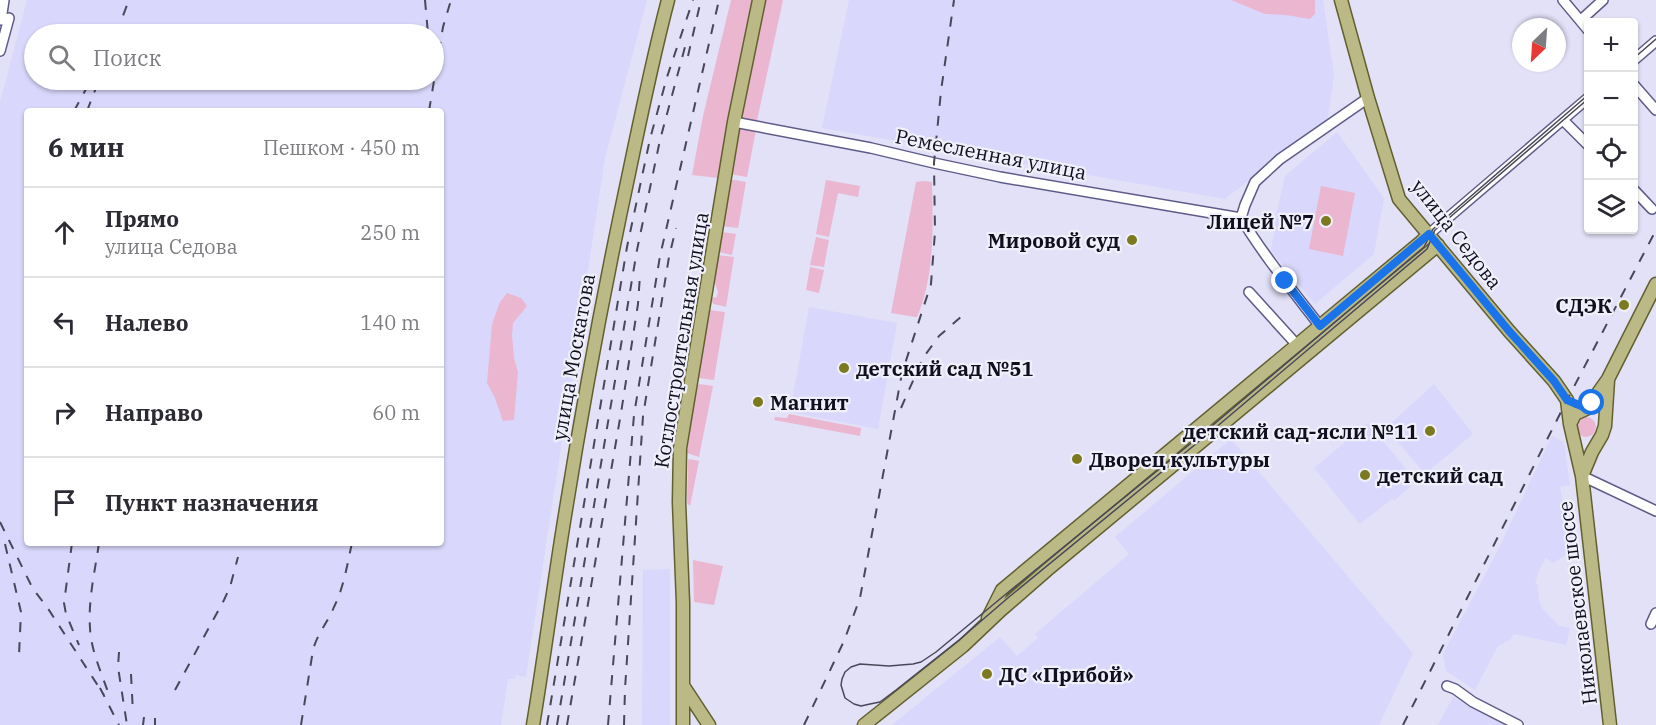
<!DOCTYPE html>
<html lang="ru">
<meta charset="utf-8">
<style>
:root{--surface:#fff;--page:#f7f7f7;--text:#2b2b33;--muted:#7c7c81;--line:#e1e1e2}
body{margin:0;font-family:"IBM Plex Serif",serif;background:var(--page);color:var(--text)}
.controls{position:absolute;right:18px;top:18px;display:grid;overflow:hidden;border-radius:6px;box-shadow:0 2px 4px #0004}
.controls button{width:54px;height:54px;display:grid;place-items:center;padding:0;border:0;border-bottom:2px solid var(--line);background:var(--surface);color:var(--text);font:30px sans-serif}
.compass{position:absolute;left:1512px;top:18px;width:54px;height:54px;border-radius:50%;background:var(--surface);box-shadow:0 2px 4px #0004;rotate:205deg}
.stop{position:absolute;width:18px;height:18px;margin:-14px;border:4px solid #1a73e8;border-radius:50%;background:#fff}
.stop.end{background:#1a73e8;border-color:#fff;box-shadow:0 2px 6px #0008}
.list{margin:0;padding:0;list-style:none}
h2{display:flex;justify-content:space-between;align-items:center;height:78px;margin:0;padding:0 24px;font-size:26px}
h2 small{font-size:20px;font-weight:400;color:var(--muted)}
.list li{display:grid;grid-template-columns:39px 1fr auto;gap:18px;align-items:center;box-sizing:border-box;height:90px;padding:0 24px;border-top:2px solid var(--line)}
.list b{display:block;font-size:22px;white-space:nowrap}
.list p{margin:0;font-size:20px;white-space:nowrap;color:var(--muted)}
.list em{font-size:20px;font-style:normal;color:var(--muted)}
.icon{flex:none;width:33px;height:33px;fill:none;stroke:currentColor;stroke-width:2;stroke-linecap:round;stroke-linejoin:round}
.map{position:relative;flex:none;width:1656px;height:725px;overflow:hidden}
.search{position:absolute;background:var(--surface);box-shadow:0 2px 4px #0004;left:24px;top:24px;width:420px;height:66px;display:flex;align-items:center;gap:15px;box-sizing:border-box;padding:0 21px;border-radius:33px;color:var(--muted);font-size:22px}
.panel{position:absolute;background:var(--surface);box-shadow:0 2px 4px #0004;left:24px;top:108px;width:420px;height:438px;border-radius:6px}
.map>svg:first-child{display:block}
</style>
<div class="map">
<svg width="1656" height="725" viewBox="0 0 1656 725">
<rect width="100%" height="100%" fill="#e2e1f7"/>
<path fill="#d9d7fb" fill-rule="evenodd" d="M27 0H647L605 158 526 677 516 675 515 679H508L501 725H0V102ZM34 34H434V80H34ZM27 111H441V543H27Z
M849 0H1323L1334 75 1328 118 1225 199 822 128Z
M1337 132 1384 198 1374 254 1315 304 1271 251 1275 226 1270 225 1272 217 1276 216 1285 176Z
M809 307 897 323 878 429 790 412Z
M1434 384 1473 434 1425 474 1386 428Z
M1368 423 1416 481 1394 501 1392 499 1360 524 1314 468Z
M1552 436 1564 442 1570 485 1560 487 1567 532 1573 539 1574 550 1553 563 1546 558 1542 564 1535 583 1538 585 1539 601 1542 608 1559 626 1570 628 1566 645 1514 634 1511 639 1498 646 1475 690 1446 671 1443 654 1498 550Z
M1231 439 1413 653 1379 725H892L1000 637 1017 656 1038 638 1035 634 1129 554 1115 537Z
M670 569V725H642L643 570Z
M1453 697 1507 725H1438Z"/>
<path fill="#ebb6d0" d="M731 0H753L731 103 718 178 692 175 703 116Z
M764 0H783L756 125 738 121Z
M1231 0H1315V14L1310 19 1286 15 1265 14Z
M737 126 756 130 747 177 730 174Z
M729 179 746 182 738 228 721 226Z
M826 180 860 186 858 197 838 193 829 237 816 234Z
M925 181 932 182C933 227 935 275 917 317H915L891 313 916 182Z
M1321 186 1355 193 1343 256 1309 249Z
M722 232 736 234 732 255 718 252Z
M816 237 829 240 824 267 810 265Z
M717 255 734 257 726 307 714 304 711 301 712 298 717 297 718 292 713 277Z
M810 267 824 270 819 293 806 290Z
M507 293 521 298 527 306 513 323 512 335 514 358 518 372 514 420 503 421 495 398 487 383 492 324 500 302Z
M709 310 725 312 714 380 698 378Z
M699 384 713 386 699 457 687 453 696 387Z
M789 414 861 428 860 436 774 420 775 417 787 418Z
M1576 427a10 10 0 1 1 20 0a10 10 0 1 1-20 0Z
M689 459 699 461 690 506 687 503 688 461Z
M693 560 723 566 714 605 694 602Z"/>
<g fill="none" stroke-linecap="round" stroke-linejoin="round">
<g stroke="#5f5b89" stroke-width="12">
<path id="minor" d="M1563 0 1588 30
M1 20 4 0
M1581 20 1603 0
M0 51 9 18
M1634 60 1656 41
M1634 85 1656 110
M1563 120 1588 145
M734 122 871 148 934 163 1000 177 1241 218
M1634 190 1652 209
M1429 234 1588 98
M1249 292 1297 345
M1320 326C1293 291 1264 256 1241 218L1245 205 1255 182 1280 159 1368 98
M1582 476 1656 511
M1651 624 1656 613
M1447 686 1455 689 1473 702 1518 725"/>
</g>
<g stroke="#62602f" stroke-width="15">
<path id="major" d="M1341 0 1368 98 1399 199 1509 331 1554 381 1567 400 1570 424
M1582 476 1592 452 1602 435 1605 426 1608 380
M988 618 1002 590 1421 242 1429 234
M684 687 709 725
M533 725C545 653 554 581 566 509 584 397 605 285 629 173 641 115 653 57 668 0
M683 725V603L679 502 680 448 734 122 759 0
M864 725 963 646 1001 610 1047 570 1438 245
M1610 725 1582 476 1570 424 1575 414 1586 409 1591 403 1608 379 1656 284"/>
</g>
<use href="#minor" stroke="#fff" stroke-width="9"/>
<use href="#major" stroke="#bbba87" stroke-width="12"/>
<path stroke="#494759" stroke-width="1.5" d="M1634 58 1656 39
M1588 95 1433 229 1424 247 1206 431 1006 594 936 652 921 662 913 664 889 666 860 664 851 667 845 672 842 679 841 685 845 698 854 704 861 706 870 704 880 702 896 690 959 640 1009 597 1208 434 1427 249 1435 230 1588 99"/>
<path stroke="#494759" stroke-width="2" stroke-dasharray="10 10" stroke-linecap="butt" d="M425 0 428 34
M116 34 129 0
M688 56 701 0
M74 111 91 80
M87 111 99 80
M429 111 443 27 451 0
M901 408 923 358 939 336 962 316
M0 522 33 589 47 607 104 695
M72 543 64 603 66 614 79 645
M99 543C95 571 88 600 90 628 91 650 101 672 108 692
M5 544 21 612 19 655
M119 652 118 667 127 725
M131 674 133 713
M100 688 119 725
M175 690 224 600 230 587 238 557
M143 725 144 717
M155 725V718
M301 725 313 650C317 634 328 622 334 607 344 587 347 565 352 543
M547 725 627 247 650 139 667 77 693 0
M557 725 637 250 660 140 685 47
M567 725 621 413 638 304 640 275
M608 725 634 415 660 256 719 0
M624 725 625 689 643 416 669 257 676 228
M804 725 844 641 860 598 902 373 931 284 935 232 934 163 941 91 954 0
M1403 725 1567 400 1656 230"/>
</g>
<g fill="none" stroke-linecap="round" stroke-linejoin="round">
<path stroke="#1a73e8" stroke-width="8" d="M1285 281 1320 326 1429 234 1509 331 1554 381 1567 400 1586 408 1592 403"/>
</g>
<g fill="#7c791f" stroke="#f0f0fb" stroke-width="2">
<circle cx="1326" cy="221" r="6"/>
<circle cx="1132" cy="240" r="6"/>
<circle cx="1624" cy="305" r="6"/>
<circle cx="844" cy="368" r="6"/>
<circle cx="758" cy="402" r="6"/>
<circle cx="1430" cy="431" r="6"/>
<circle cx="1077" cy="459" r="6"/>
<circle cx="1365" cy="475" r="6"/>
<circle cx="987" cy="674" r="6"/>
</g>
<g text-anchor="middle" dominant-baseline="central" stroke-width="4.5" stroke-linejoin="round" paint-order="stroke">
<g font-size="20" fill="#100e1f" stroke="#f0f0fb">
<text transform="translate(991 154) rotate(11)">Ремесленная улица</text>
<text transform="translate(1457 234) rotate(52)">улица Седова</text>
<text transform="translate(681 340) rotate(-81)">Котлостроительная улица</text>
<text transform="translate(573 357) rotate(-80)">улица Москатова</text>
<text transform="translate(1577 603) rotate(-97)">Николаевское шоссе</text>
</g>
<g font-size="20" font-weight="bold" fill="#100e1f" stroke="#f0f0fb" text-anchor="start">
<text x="1314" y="221" text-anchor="end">Лицей №7</text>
<text x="1120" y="240" text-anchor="end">Мировой суд</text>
<text x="1612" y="305" text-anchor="end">СДЭК</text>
<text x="856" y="368">детский сад №51</text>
<text x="770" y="402">Магнит</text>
<text x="1418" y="431" text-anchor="end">детский сад-ясли №11</text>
<text x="1089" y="459">Дворец культуры</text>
<text x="1377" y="475">детский сад</text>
<text x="999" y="674">ДC «Прибой»</text>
</g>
</g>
</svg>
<div class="controls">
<button>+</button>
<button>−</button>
<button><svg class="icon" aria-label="locate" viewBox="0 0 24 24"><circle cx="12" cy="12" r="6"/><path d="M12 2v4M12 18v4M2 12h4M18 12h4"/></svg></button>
<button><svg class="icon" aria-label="layers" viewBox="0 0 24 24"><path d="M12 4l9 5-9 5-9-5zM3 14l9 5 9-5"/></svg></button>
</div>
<svg class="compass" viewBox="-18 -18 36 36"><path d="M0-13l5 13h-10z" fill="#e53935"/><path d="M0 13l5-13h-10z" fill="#7c7c81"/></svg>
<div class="stop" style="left:1592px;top:403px"></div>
<div class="stop end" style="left:1285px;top:281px"></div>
<div class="search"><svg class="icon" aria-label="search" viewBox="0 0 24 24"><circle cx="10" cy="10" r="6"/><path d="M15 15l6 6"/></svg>Поиск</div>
<section class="panel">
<h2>6 мин<small>Пешком · 450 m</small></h2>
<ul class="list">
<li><svg class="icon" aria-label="ahead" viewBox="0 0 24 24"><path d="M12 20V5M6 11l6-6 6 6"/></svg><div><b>Прямо</b><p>улица Седова</p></div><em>250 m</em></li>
<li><svg class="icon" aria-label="left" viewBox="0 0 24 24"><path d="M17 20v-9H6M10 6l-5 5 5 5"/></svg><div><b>Налево</b></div><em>140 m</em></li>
<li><svg class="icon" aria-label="right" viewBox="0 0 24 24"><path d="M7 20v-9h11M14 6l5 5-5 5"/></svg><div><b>Направо</b></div><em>60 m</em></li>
<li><svg class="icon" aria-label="arrive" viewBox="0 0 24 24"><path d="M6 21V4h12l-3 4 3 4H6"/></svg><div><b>Пункт назначения</b></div></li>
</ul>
</section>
</div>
